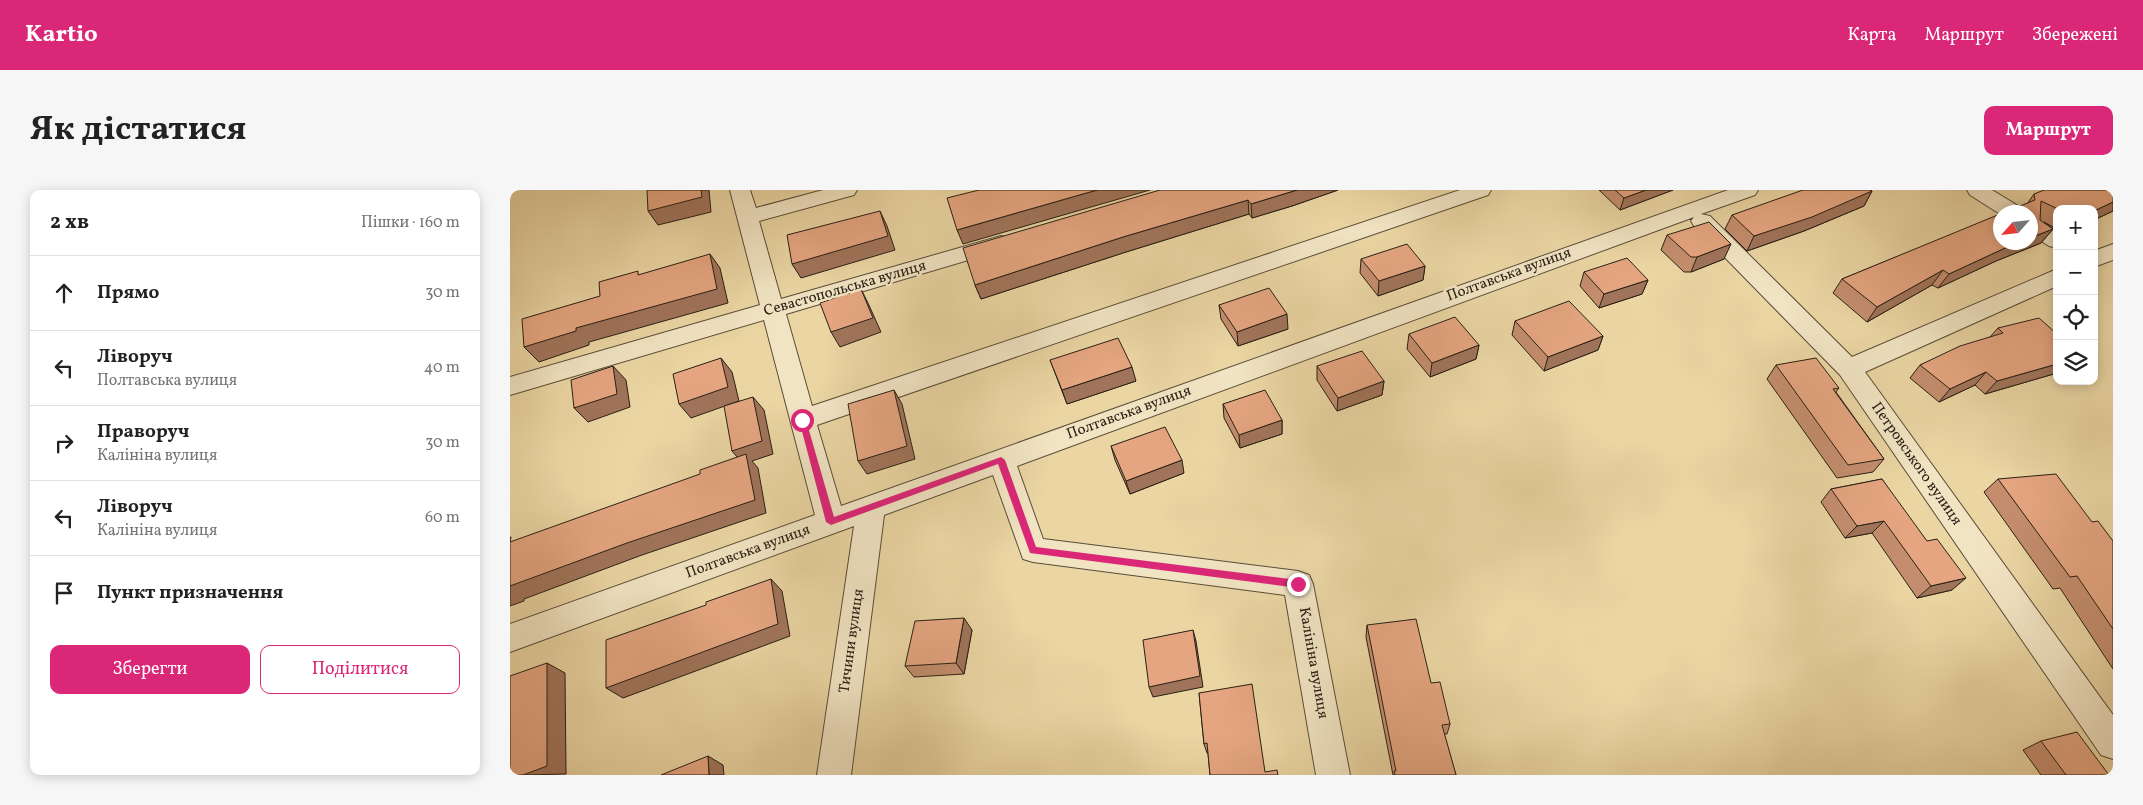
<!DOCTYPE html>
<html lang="uk">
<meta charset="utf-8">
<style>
:root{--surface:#fff;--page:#f6f6f6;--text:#222;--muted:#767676;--line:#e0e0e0;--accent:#db2777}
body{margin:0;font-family:Vollkorn,serif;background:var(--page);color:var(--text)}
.controls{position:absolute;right:15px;top:15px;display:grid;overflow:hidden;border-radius:10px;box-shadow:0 2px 12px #0003}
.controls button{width:45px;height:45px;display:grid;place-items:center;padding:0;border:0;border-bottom:1px solid var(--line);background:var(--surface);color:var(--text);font:25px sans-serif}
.compass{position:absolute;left:1483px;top:15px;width:45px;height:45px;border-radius:50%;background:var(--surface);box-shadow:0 2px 12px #0003;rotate:243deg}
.stop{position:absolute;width:15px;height:15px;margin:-11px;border:4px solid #db2777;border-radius:50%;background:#fff}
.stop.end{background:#db2777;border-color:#fff;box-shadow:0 1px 5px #0008}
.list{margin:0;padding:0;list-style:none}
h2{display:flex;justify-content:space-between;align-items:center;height:65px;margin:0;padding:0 20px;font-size:21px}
h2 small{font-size:16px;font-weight:400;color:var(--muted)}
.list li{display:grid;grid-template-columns:32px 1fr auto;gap:15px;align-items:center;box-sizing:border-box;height:75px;padding:0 20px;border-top:1px solid var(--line)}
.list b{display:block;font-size:19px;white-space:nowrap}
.list p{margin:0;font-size:16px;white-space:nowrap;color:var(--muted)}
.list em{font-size:16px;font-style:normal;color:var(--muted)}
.actions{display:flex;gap:10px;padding:15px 20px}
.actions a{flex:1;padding:11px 0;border:1px solid var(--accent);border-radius:10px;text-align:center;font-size:18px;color:var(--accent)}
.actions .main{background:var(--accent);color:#fff}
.icon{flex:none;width:28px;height:28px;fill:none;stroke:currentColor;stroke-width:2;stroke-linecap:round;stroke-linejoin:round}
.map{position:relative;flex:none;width:1603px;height:585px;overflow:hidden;border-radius:10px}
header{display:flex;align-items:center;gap:30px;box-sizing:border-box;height:70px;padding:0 25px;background:var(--accent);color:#fff}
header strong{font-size:24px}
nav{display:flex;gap:28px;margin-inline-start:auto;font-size:18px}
.intro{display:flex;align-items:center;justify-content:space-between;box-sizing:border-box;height:120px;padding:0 30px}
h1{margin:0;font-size:35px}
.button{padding:12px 22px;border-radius:10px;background:var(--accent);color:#fff;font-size:18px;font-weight:700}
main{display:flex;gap:30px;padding:0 30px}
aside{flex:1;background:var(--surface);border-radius:10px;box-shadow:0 2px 12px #0003}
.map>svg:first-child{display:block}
</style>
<header>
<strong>Kartio</strong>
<nav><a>Карта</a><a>Маршрут</a><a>Збережені</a></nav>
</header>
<div class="intro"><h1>Як дістатися</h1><a class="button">Маршрут</a></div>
<main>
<aside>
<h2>2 хв<small>Пішки · 160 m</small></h2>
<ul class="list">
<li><svg class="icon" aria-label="ahead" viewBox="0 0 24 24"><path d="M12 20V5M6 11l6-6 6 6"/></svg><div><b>Прямо</b></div><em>30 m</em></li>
<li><svg class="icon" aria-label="left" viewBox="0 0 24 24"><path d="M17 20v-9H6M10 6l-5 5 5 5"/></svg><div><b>Ліворуч</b><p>Полтавська вулиця</p></div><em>40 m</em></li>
<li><svg class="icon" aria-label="right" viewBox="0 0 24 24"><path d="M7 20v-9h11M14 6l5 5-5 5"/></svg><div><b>Праворуч</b><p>Калініна вулиця</p></div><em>30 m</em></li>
<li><svg class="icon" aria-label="left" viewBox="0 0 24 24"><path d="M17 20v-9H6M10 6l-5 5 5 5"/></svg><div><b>Ліворуч</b><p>Калініна вулиця</p></div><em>60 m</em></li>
<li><svg class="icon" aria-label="arrive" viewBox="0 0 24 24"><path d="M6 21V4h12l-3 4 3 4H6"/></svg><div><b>Пункт призначення</b></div></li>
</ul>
<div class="actions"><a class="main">Зберегти</a><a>Поділитися</a></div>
</aside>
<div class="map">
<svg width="1603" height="585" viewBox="0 0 1603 585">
<rect width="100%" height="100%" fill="#ead5a3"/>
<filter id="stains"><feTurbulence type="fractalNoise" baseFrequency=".004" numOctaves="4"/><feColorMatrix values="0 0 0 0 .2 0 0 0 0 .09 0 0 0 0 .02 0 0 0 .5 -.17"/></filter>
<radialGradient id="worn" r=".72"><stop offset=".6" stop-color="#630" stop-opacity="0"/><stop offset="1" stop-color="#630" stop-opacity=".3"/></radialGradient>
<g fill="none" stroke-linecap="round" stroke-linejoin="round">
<g stroke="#594d38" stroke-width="2">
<path id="minor" d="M220 0H240L246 18 313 0H347L344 5 249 31 271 109 491 46 499 48 502 53 499 58 276 124 302 216 950 0H981L978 5 307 235 331 316 1218 0H1248L1245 5 1191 24 1200 26 1342 167 1547 79V96L1355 182 1603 525V569L1591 565 1330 185 1184 36 1181 31 1184 27 507 276 533 349 788 381 799 385 803 394 840 585H806L775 405 523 372 513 369 483 285 374 325 341 585H307L344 336 0 462V434L305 325 254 130 0 205V187L250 115Z
M1457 0H1482L1510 17 1513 22 1490 24 1460 5Z
M1520 27 1547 41V58L1539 56 1520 44Z
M1603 54V70L1584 77V61Z"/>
</g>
<use href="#minor" fill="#f1e4c3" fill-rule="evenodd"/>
</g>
<path fill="#c48e6e" stroke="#292015" d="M650 0H828L782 16 742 28 739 24 616 62 471 109 465 95Z
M1089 0H1163L1110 20Z
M1603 0V21L1584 30V19H1547V39L1534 32 1543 39 1531 53 1486 71 1428 98 1422 95 1357 132 1323 103 1332 89 1517 14 1524 4Z
M1362 1 1354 16 1294 41 1237 61 1215 39 1222 25Z
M1157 45 1214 69 1181 82H1174L1151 60Z
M851 69 915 76 913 90 868 106 850 83Z
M1074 82 1138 90 1132 104 1089 118 1070 96Z
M709 115 778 139 728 156 711 129Z
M1005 131 1093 146 1088 160 1034 181 1002 145Z
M1488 138 1547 144V183L1475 204 1465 195 1429 212 1400 188 1410 175 1480 147Z
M899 144 969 155 966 169 920 187 897 159Z
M540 170 626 191 557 214Z
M1266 175 1329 198 1326 202 1374 269 1363 282 1327 288 1257 189Z
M807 176 874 191 872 205 827 221 807 190Z
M713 214 772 230V244L730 258 714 228Z
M601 256 674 283 620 304 605 270Z
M1372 289 1442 400 1407 408 1362 343 1335 348 1311 312 1321 299Z
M1488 289 1582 332 1603 351V479L1550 398 1543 399 1474 302Z
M857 435 921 493 940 534 937 544H934L946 585H883L856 447Z
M462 440 454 484 404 487 395 476Z
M689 503 755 582 700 585 698 563H697L694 554Z
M1531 551 1599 585H1531L1513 560Z"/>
<path fill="#a0745a" stroke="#292015" d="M191 0H199L201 22 148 35 138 21Z
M587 0H640L453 54 447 40Z
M787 0H828L782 16 742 28 741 14Z
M1136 0H1163L1110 20 1114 8Z
M1362 1 1354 16 1294 41 1237 61 1244 46Z
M738 10 739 24 616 62 471 109 465 95 613 47Z
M1603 12V21L1584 30V21Z
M370 21 377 36 385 60 291 88 282 74Z
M1543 39 1531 53 1486 71 1428 98 1439 84 1508 52H1520V48Z
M1221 54 1214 69 1181 82 1187 67Z
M200 64 210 78 218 113 79 152V155L29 172 14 157 66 138Z
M915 76 913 90 868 106 869 91Z
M1433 80 1422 95 1357 132 1367 117Z
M1138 90 1132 104 1089 118 1094 104Z
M351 99 358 113 371 142 330 157 321 142Z
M777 124 778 139 728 156 727 142Z
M1093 146 1088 160 1034 181 1038 167Z
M969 155 966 169 920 187 922 173Z
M211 168 222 182 229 211 181 228 169 214Z
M1547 174V183L1475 204 1487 191Z
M103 176 116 190 120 217 78 232 64 218Z
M622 177 626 191 557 214 552 200Z
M1476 182 1465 195 1429 212 1440 199Z
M874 191 872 205 827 221 828 208Z
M384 200 392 214 405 269 357 284 348 271Z
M243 207 254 220 263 264 242 271 248 278 256 323 132 365 14 409V411L0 416V396L233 274 222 261Z
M772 230V244L730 258 729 245Z
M672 270 674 283 620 304 616 291Z
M1374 331 1362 343 1335 348 1347 336Z
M1456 388 1442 400 1407 408 1421 396Z
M261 389 272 401 280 446 113 508 96 498Z
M454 428 462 440 454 484 446 473Z
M683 440 686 451 693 497 643 507 639 497Z
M37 473 55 483 56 584 13 585Z
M198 566 213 575 214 585H199Z"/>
<path fill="#e4a580" stroke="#292015" d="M137 0H191L192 7 138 21Z
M469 0H587L447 40 437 8Z
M650 0H787L741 14 738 10 613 47 465 95 453 58Z
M1105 0H1136L1114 8Z
M1293 0H1360L1362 1 1302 27 1244 46 1222 25Z
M1534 0H1603V12L1584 21V19H1548L1531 11 1530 30 1543 39 1520 48V22H1495L1525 10 1524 4Z
M370 21 378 46 282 74 277 45Z
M1490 24V52H1508L1439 84 1433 80 1367 117 1332 89Z
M1199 32 1221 54 1187 67H1181L1157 45Z
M897 54 915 76 869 91 851 69Z
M200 64 207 99 66 138V141L14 157 12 129 90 106 89 92 128 81V85Z
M1117 68 1138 90 1094 104 1074 82Z
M759 98 777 124 727 142 709 115Z
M351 99 363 128 321 142 310 113Z
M1059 111 1093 146 1038 167 1005 131Z
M945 127 969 155 922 173 899 144Z
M1529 128 1547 144V174L1487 191 1476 182 1440 199 1410 175 1450 156 1493 143 1488 138Z
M608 148 622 177 552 200 540 170Z
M852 161 874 191 828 208 807 176Z
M211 168 218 197 169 214 163 184Z
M1306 168 1329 198 1323 199 1374 269 1338 275 1266 175Z
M103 176 107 204 64 218 61 190Z
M384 200 397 256 348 271 338 214Z
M755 200 772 230 729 245 713 214Z
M243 207 252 251 222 261 214 216Z
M655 237 672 270 616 291 601 256Z
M236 264 245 310 117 353 0 396V347H1L0 352 190 284V280Z
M1546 284 1582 332 1588 331 1603 351V439L1567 386 1560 387 1488 289Z
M1372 289 1417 351 1427 349 1456 388 1421 396 1374 331 1347 336 1321 299Z
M261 389 268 434 96 498V450L196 415V412Z
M454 428 446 473 395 476 405 431Z
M906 429 921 493 930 492 940 534 932 535 946 585H885L884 581H886L857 435Z
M683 440 690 486 639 497 633 450Z
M37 473V576L13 585H0V486Z
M742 494 755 582 767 580 768 585H700L697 553 694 554 689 503Z
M1567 542 1599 585H1556L1531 551Z
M198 566 199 585H151Z"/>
<path fill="#db2777" d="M292 227 296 230 324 327 491 267 495 270 526 357 788 390 793 394 788 398 520 363 488 274 321 335 316 332 289 230Z"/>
<g text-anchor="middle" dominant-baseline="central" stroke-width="5" stroke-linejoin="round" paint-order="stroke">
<g font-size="15" fill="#292015" stroke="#f1e4c3">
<text transform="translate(999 85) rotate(-20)">Полтавська вулиця</text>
<text transform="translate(335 99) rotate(-16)">Севастопольська вулиця</text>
<text transform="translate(619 223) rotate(-20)">Полтавська вулиця</text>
<text transform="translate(1406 274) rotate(55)">Петровського вулиця</text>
<text transform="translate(238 362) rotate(-20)">Полтавська вулиця</text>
<text transform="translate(342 451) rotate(-82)">Тичини вулиця</text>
<text transform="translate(803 473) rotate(80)">Калініна вулиця</text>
</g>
</g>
<rect width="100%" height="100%" filter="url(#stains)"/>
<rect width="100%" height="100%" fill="url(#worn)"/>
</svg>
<div class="controls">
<button>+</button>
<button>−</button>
<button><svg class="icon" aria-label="locate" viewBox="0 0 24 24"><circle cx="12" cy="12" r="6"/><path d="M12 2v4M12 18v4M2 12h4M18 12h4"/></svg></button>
<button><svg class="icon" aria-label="layers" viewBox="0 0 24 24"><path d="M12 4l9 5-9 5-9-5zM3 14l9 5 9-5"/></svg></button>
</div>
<svg class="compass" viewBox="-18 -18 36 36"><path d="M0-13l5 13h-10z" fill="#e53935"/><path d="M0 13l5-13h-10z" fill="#767676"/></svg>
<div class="stop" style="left:292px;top:230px"></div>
<div class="stop end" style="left:788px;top:394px"></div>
</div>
</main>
